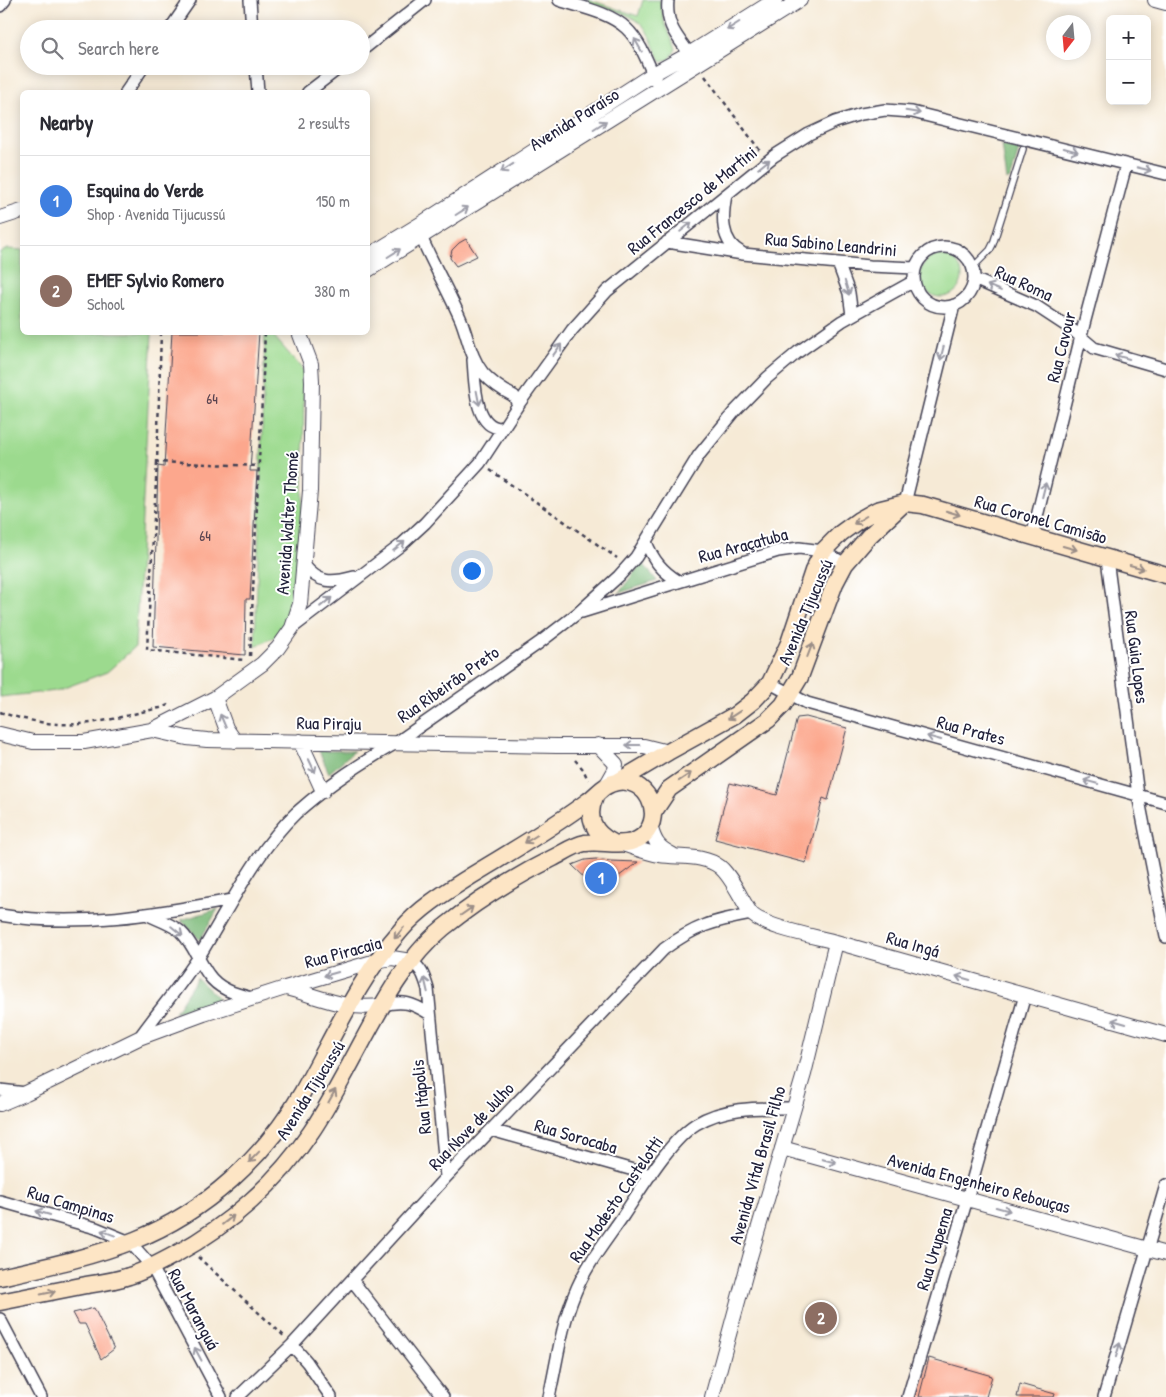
<!DOCTYPE html>
<meta charset="utf-8">
<style>
:root{--surface:#fff;--page:#f2f2f3;--text:#2b2b33;--muted:#7c7c81;--line:#e1e1e2;--accent:#d1495b}
body{margin:0;font-family:"Patrick Hand",sans-serif;background:var(--page);color:var(--text)}
.controls{position:absolute;right:15px;top:15px;display:grid;overflow:hidden;border-radius:8px;box-shadow:0 2px 12px #0003}
.controls button{width:45px;height:45px;display:grid;place-items:center;padding:0;border:0;border-bottom:1px solid var(--line);background:var(--surface);color:var(--text);font:25px sans-serif}
.compass{position:absolute;left:1046px;top:15px;width:45px;height:45px;border-radius:50%;background:var(--surface);box-shadow:0 2px 12px #0003;rotate:196deg}
.you{position:absolute;left:471px;top:570px;width:18px;height:18px;margin:-12px;border:4px solid #fff;border-radius:50%;background:#1a73e8;box-shadow:0 0 0 8px #1a73e833}
.badge{display:grid;place-items:center;width:32px;height:32px;border-radius:50%;background:var(--accent);color:#fff;font-size:16px;font-weight:700}
.pin{position:absolute;translate:-50% -50%;border:2px solid #fff;box-shadow:0 1px 5px #0006}
.list{margin:0;padding:0;list-style:none}
h2{display:flex;justify-content:space-between;align-items:center;height:65px;margin:0;padding:0 20px;font-size:21px}
h2 small{font-size:16px;font-weight:400;color:var(--muted)}
.list li{display:grid;grid-template-columns:32px 1fr auto;gap:15px;align-items:center;box-sizing:border-box;height:90px;padding:0 20px;border-top:1px solid var(--line)}
.list b{display:block;font-size:19px;white-space:nowrap}
.list p{margin:0;font-size:16px;white-space:nowrap;color:var(--muted)}
.list em{font-size:16px;font-style:normal;color:var(--muted)}
.icon{flex:none;width:28px;height:28px;fill:none;stroke:currentColor;stroke-width:2;stroke-linecap:round;stroke-linejoin:round}
.map{position:relative;flex:none;width:1166px;height:1397px;overflow:hidden}
.search{position:absolute;background:var(--surface);box-shadow:0 2px 12px #0003;left:20px;top:20px;width:350px;height:55px;display:flex;align-items:center;gap:12px;box-sizing:border-box;padding:0 18px;border-radius:28px;color:var(--muted);font-size:19px}
.panel{position:absolute;background:var(--surface);box-shadow:0 2px 12px #0003;left:20px;top:90px;width:350px;height:245px;border-radius:8px}
.map>svg:first-child{display:block}
</style>
<div class="map">
<svg width="1166" height="1397" viewBox="0 0 1166 1397">
<rect width="100%" height="100%" fill="#fff"/>
<filter id="ink" filterUnits="userSpaceOnUse"><feTurbulence type="fractalNoise" baseFrequency=".02" numOctaves="2"/><feDisplacementMap in="SourceGraphic" scale="10" xChannelSelector="R" yChannelSelector="G"/><feConvolveMatrix kernelMatrix="1 2 1 2 8 2 1 2 1" color-interpolation-filters="sRGB"/></filter>
<filter id="wash" filterUnits="userSpaceOnUse"><feTurbulence type="fractalNoise" baseFrequency=".0096" numOctaves="4" result="noise"/><feDisplacementMap in="SourceGraphic" scale="20" xChannelSelector="R" yChannelSelector="G"/><feGaussianBlur stdDeviation="1.12" result="paint"/><feColorMatrix in="noise" values="0 0 0 0 0 0 0 0 0 0 0 0 0 0 0 0 0 1.4 0 .05"/><feComposite in="paint" operator="in"/></filter>
<g filter="url(#wash)">
<rect width="100%" height="100%" fill="#f6ead6"/>
<path fill="#9cda8e" stroke="#5f7e64" d="M579 0H590L638 16 643 0H660L664 21 676 49 670 59 662 62C654 51 652 38 644 27 632 12 597 6 579 0Z
M8 249 22 250V332L152 333 135 647 107 672 56 691 0 697V252Z
M920 276a21 21 0 1 1 42 0a21 21 0 1 1-42 0Z
M265 333H271L304 371 303 506 293 607 276 636 255 647Z"/>
<path fill="#7dba79" stroke="#506e5a" d="M1002 145 1019 150 1011 178 1007 181Z
M642 562 657 581 619 593Z
M319 751H354L329 773Z
M218 909 200 940 181 920Z
M197 978 219 999 175 1012Z"/>
<g id="blocks">
<path fill="#fca78d" d="M466 239 477 256 456 266 450 258 452 250 459 243Z
M172 332H259L250 471H257L250 599H246L245 655 153 647 158 466 164 467Z
M806 717 847 728 828 800 823 798 806 863 715 839 730 783 777 795 797 718Z
M596 859 610 861 638 862 599 891 572 865 585 860Z
M94 1308 114 1349 101 1359 85 1324H79L73 1313Z
M929 1358 992 1376 986 1397H919Z
M1020 1384 1055 1394 1054 1397H1017Z"/>
</g>
</g>
<g filter="url(#ink)">
<use href="#blocks" fill-opacity="0" stroke="#424052" stroke-width="1"/>
<g fill="none" stroke-linecap="round" stroke-linejoin="round">
<g stroke="#424052" stroke-width="8">
<path id="service" d="M972 268 990 250 993 244 1023 149"/>
</g>
<g stroke="#424052" stroke-width="14">
<path id="minor" d="M250 0 252 29
M559 0C580 7 609 12 626 28 642 43 650 69 659 88
M668 0C665 28 680 39 694 60
M0 6 5 0
M170 29 190 0
M361 51 425 0
M256 66 258 92
M126 92 144 66
M308 92 342 66
M726 195C722 216 720 242 742 253
M418 230C431 261 448 290 461 320 468 338 471 358 483 373 492 383 502 390 514 396L518 405
M667 242 743 254 870 266 915 268
M914 277a30 30 0 1 1 60 0a30 30 0 1 1-60 0Z
M838 263 849 293 852 315
M974 279 1036 306 1074 331 1094 348 1166 369
M473 360C475 381 474 429 502 428
M905 503 954 305
M1032 537 1084 324 1126 165
M646 542C653 560 662 571 678 581
M1107 559 1138 795 1166 937
M304 565C319 584 332 583 354 577
M582 612 778 551 799 548 823 551 845 564
M292 628 401 545 425 523 480 463 518 405 572 330 607 291 774 156 809 134 835 122 861 114 885 110 912 112 1166 174
M770 683 807 703 1166 803
M0 915C78 928 155 914 232 900
M148 915C159 920 171 924 180 931 193 943 198 960 208 974 218 989 235 994 252 998
M411 961C422 969 424 976 428 989L446 1177
M383 1005C404 1000 412 1003 430 1014
M139 1038C159 1010 182 984 200 955 229 908 256 851 296 813 326 786 361 763 396 743L539 643 578 613 619 576 636 557 699 455 735 411 767 378 798 352 842 321 914 281
M0 1090 26 1093
M491 1130 651 1175
M0 1201 96 1228 130 1242 152 1267 221 1397
M352 1280 443 1397
M0 1319 41 1397
M292 1345 307 1362 331 1397
M238 1397 292 1345 446 1177 664 949C695 926 713 921 751 914
M549 1397C557 1362 561 1326 575 1293 586 1265 606 1241 623 1216 641 1189 670 1140 696 1124 726 1106 760 1108 793 1108
M908 1397 967 1199 1025 995
M1104 1397 1166 1185"/>
</g>
<g stroke="#424052" stroke-width="16">
<path id="tertiary" d="M1155 0 1166 3
M0 218 22 211
M368 256 422 223 653 74 689 54 775 0
M368 270 800 0
M215 698 226 728 235 741
M152 730 187 738 207 740 557 746H644L668 752
M0 734 33 742H84L152 730 215 698 262 664 278 648 292 628 300 604 310 491 312 381 311 364 299 332
M300 741 323 791
M598 745 616 764 615 770 606 786
M650 826C655 842 657 847 673 855
M619 843C633 847 646 853 660 855 679 858 704 854 720 867 732 877 741 899 750 912 760 927 818 937 836 942L1166 1035
M286 988C318 996 349 1012 383 1005
M0 1104 26 1093 139 1038 204 1014 285 988 376 961 392 958 411 961
M782 1148 1166 1254
M712 1397 750 1257 804 1074 836 942"/>
</g>
<g stroke="#424052" stroke-width="19">
<path id="secondary" d="M619 781 668 752 735 715 753 701 770 683 789 643 813 571 823 551 841 533 859 520 877 510 905 503 923 505 1166 575
M595 797C586 816 593 833 612 842
M653 813 669 789 768 720 783 705 800 677 835 583 845 564 869 536 901 506
M0 1277C45 1267 92 1257 135 1240 205 1212 264 1158 302 1093 333 1038 359 977 402 929 421 907 446 892 471 876 510 852 551 829 588 801 598 794 604 784 617 782 646 777 665 814 644 835 628 850 604 840 585 843 574 845 563 853 553 858 515 877 476 901 443 928 400 963 373 1023 346 1072 335 1092 324 1113 311 1132 277 1183 229 1225 176 1254 161 1262 145 1271 129 1276 115 1281 100 1283 86 1285 57 1291 29 1296 0 1302"/>
</g>
<path stroke="#424052" stroke-width="2.5" stroke-dasharray="4 4" stroke-linecap="butt" d="M705 76 761 152
M161 332 157 462 259 466
M157 462 147 650 244 660
M490 470 617 558
M250 656 265 332
M0 712C29 722 65 728 96 722 117 719 139 712 160 708L171 704
M575 760 583 769 588 780
M198 1257 284 1336"/>
<use href="#service" stroke="#fff" stroke-width="5.5"/>
<use href="#minor" stroke="#fff" stroke-width="11"/>
<use href="#tertiary" stroke="#fff" stroke-width="14"/>
<use href="#secondary" stroke="#fde5c5" stroke-width="16"/>
</g>
<defs><path id="oneway-shaft" d="M-6 0H5M1.5-3L5.5 0L1.5 3" fill="none" stroke-width="1.6" stroke-linecap="round" stroke-linejoin="round" transform="scale(1.25)"/></defs>
<g stroke="#9c9ca7">
<use href="#oneway-shaft" transform="translate(733 26) rotate(148)"/>
<use href="#oneway-shaft" transform="translate(638 45) rotate(-120)"/>
<use href="#oneway-shaft" transform="translate(913 112) rotate(9)"/>
<use href="#oneway-shaft" transform="translate(600 125) rotate(-32)"/>
<use href="#oneway-shaft" transform="translate(1071 150) rotate(15)"/>
<use href="#oneway-shaft" transform="translate(764 164) rotate(-39)"/>
<use href="#oneway-shaft" transform="translate(507 168) rotate(147)"/>
<use href="#oneway-shaft" transform="translate(1144 169) rotate(13)"/>
<use href="#oneway-shaft" transform="translate(462 211) rotate(-32)"/>
<use href="#oneway-shaft" transform="translate(686 227) rotate(-39)"/>
<use href="#oneway-shaft" transform="translate(394 253) rotate(-32)"/>
<use href="#oneway-shaft" transform="translate(847 288) rotate(73)"/>
<use href="#oneway-shaft" transform="translate(994 288) rotate(-157)"/>
<use href="#oneway-shaft" transform="translate(557 350) rotate(-54)"/>
<use href="#oneway-shaft" transform="translate(942 353) rotate(104)"/>
<use href="#oneway-shaft" transform="translate(1122 357) rotate(-165)"/>
<use href="#oneway-shaft" transform="translate(478 398) rotate(79)"/>
<use href="#oneway-shaft" transform="translate(1044 490) rotate(-76)"/>
<use href="#oneway-shaft" transform="translate(399 546) rotate(-39)"/>
<use href="#oneway-shaft" transform="translate(326 602) rotate(-38)"/>
<use href="#oneway-shaft" transform="translate(223 721) rotate(-113)"/>
<use href="#oneway-shaft" transform="translate(934 738) rotate(-165)"/>
<use href="#oneway-shaft" transform="translate(633 745) rotate(-180)"/>
<use href="#oneway-shaft" transform="translate(312 766) rotate(65)"/>
<use href="#oneway-shaft" transform="translate(1091 782) rotate(-165)"/>
<use href="#oneway-shaft" transform="translate(177 931) rotate(39)"/>
<use href="#oneway-shaft" transform="translate(331 974) rotate(164)"/>
<use href="#oneway-shaft" transform="translate(963 978) rotate(-164)"/>
<use href="#oneway-shaft" transform="translate(426 985) rotate(-103)"/>
<use href="#oneway-shaft" transform="translate(1119 1022) rotate(-164)"/>
<use href="#oneway-shaft" transform="translate(829 1161) rotate(15)"/>
<use href="#oneway-shaft" transform="translate(1003 1209) rotate(15)"/>
<use href="#oneway-shaft" transform="translate(43 1213) rotate(-164)"/>
<use href="#oneway-shaft" transform="translate(108 1233) rotate(-160)"/>
<use href="#oneway-shaft" transform="translate(1118 1350) rotate(-74)"/>
<use href="#oneway-shaft" transform="translate(198 1354) rotate(-118)"/>
</g>
<g stroke="#9a8d87">
<use href="#oneway-shaft" transform="translate(953 513) rotate(17)"/>
<use href="#oneway-shaft" transform="translate(860 520) rotate(148)"/>
<use href="#oneway-shaft" transform="translate(1070 548) rotate(16)"/>
<use href="#oneway-shaft" transform="translate(1137 567) rotate(15)"/>
<use href="#oneway-shaft" transform="translate(810 650) rotate(-69)"/>
<use href="#oneway-shaft" transform="translate(734 715) rotate(147)"/>
<use href="#oneway-shaft" transform="translate(685 777) rotate(-34)"/>
<use href="#oneway-shaft" transform="translate(531 839) rotate(148)"/>
<use href="#oneway-shaft" transform="translate(467 911) rotate(-35)"/>
<use href="#oneway-shaft" transform="translate(399 933) rotate(130)"/>
<use href="#oneway-shaft" transform="translate(332 1096) rotate(-61)"/>
<use href="#oneway-shaft" transform="translate(254 1157) rotate(134)"/>
<use href="#oneway-shaft" transform="translate(228 1220) rotate(-38)"/>
<use href="#oneway-shaft" transform="translate(48 1293) rotate(-11)"/>
</g>
</g>
<g text-anchor="middle" dominant-baseline="central" stroke-width="4" stroke-linejoin="round" paint-order="stroke">
<g font-size="15" fill="#584350">
<text x="212" y="398">64</text>
<text x="205" y="535">64</text>
</g>
<g font-size="18" fill="#22223b" stroke="#fff">
<text transform="translate(574 119) rotate(-32)">Avenida Paraíso</text>
<text transform="translate(692 200) rotate(-39)">Rua Francesco de Martini</text>
<text transform="translate(831 244) rotate(5)">Rua Sabino Leandrini</text>
<text transform="translate(1024 283) rotate(25)">Rua Roma</text>
<text transform="translate(1061 347) rotate(-76)">Rua Cavour</text>
<text transform="translate(1041 519) rotate(16)">Rua Coronel Camisão</text>
<text transform="translate(287 523) rotate(-86)">Avenida Walter Thomé</text>
<text transform="translate(743 545) rotate(-15)">Rua Araçatuba</text>
<text transform="translate(805 612) rotate(-67)">Avenida Tijucussú</text>
<text transform="translate(1137 657) rotate(83)">Rua Guia Lopes</text>
<text transform="translate(448 684) rotate(-35)">Rua Ribeirão Preto</text>
<text transform="translate(329 723) rotate(1)">Rua Piraju</text>
<text transform="translate(971 730) rotate(15)">Rua Prates</text>
<text transform="translate(913 944) rotate(16)">Rua Ingá</text>
<text transform="translate(343 952) rotate(-15)">Rua Piracaia</text>
<text transform="translate(310 1090) rotate(-58)">Avenida Tijucussú</text>
<text transform="translate(421 1097) rotate(-96)">Rua Itápolis</text>
<text transform="translate(471 1126) rotate(-46)">Rua Nove de Julho</text>
<text transform="translate(576 1136) rotate(16)">Rua Sorocaba</text>
<text transform="translate(757 1165) rotate(-74)">Avenida Vital Brasil Filho</text>
<text transform="translate(979 1183) rotate(15)">Avenida Engenheiro Rebouças</text>
<text transform="translate(616 1199) rotate(-55)">Rua Modesto Castelotti</text>
<text transform="translate(71 1204) rotate(17)">Rua Campinas</text>
<text transform="translate(934 1249) rotate(-73)">Rua Urupema</text>
<text transform="translate(194 1309) rotate(62)">Rua Maranguá</text>
</g>
</g>
</svg>
<div class="controls">
<button>+</button>
<button>−</button>
</div>
<svg class="compass" viewBox="-18 -18 36 36"><path d="M0-13l5 13h-10z" fill="#e53935"/><path d="M0 13l5-13h-10z" fill="#7c7c81"/></svg>
<div class="you"></div>
<div class="pin badge" style="left:601px;top:878px;background:#3f7fe0">1</div>
<div class="pin badge" style="left:821px;top:1318px;background:#8d6e63">2</div>
<div class="search"><svg class="icon" aria-label="search" viewBox="0 0 24 24"><circle cx="10" cy="10" r="6"/><path d="M15 15l6 6"/></svg>Search here</div>
<section class="panel">
<h2>Nearby<small>2 results</small></h2>
<ul class="list">
<li><span class="badge" style="background:#3f7fe0">1</span><div><b>Esquina do Verde</b><p>Shop · Avenida Tijucussú</p></div><em>150 m</em></li>
<li><span class="badge" style="background:#8d6e63">2</span><div><b>EMEF Sylvio Romero</b><p>School</p></div><em>380 m</em></li>
</ul>
</section>
</div>
